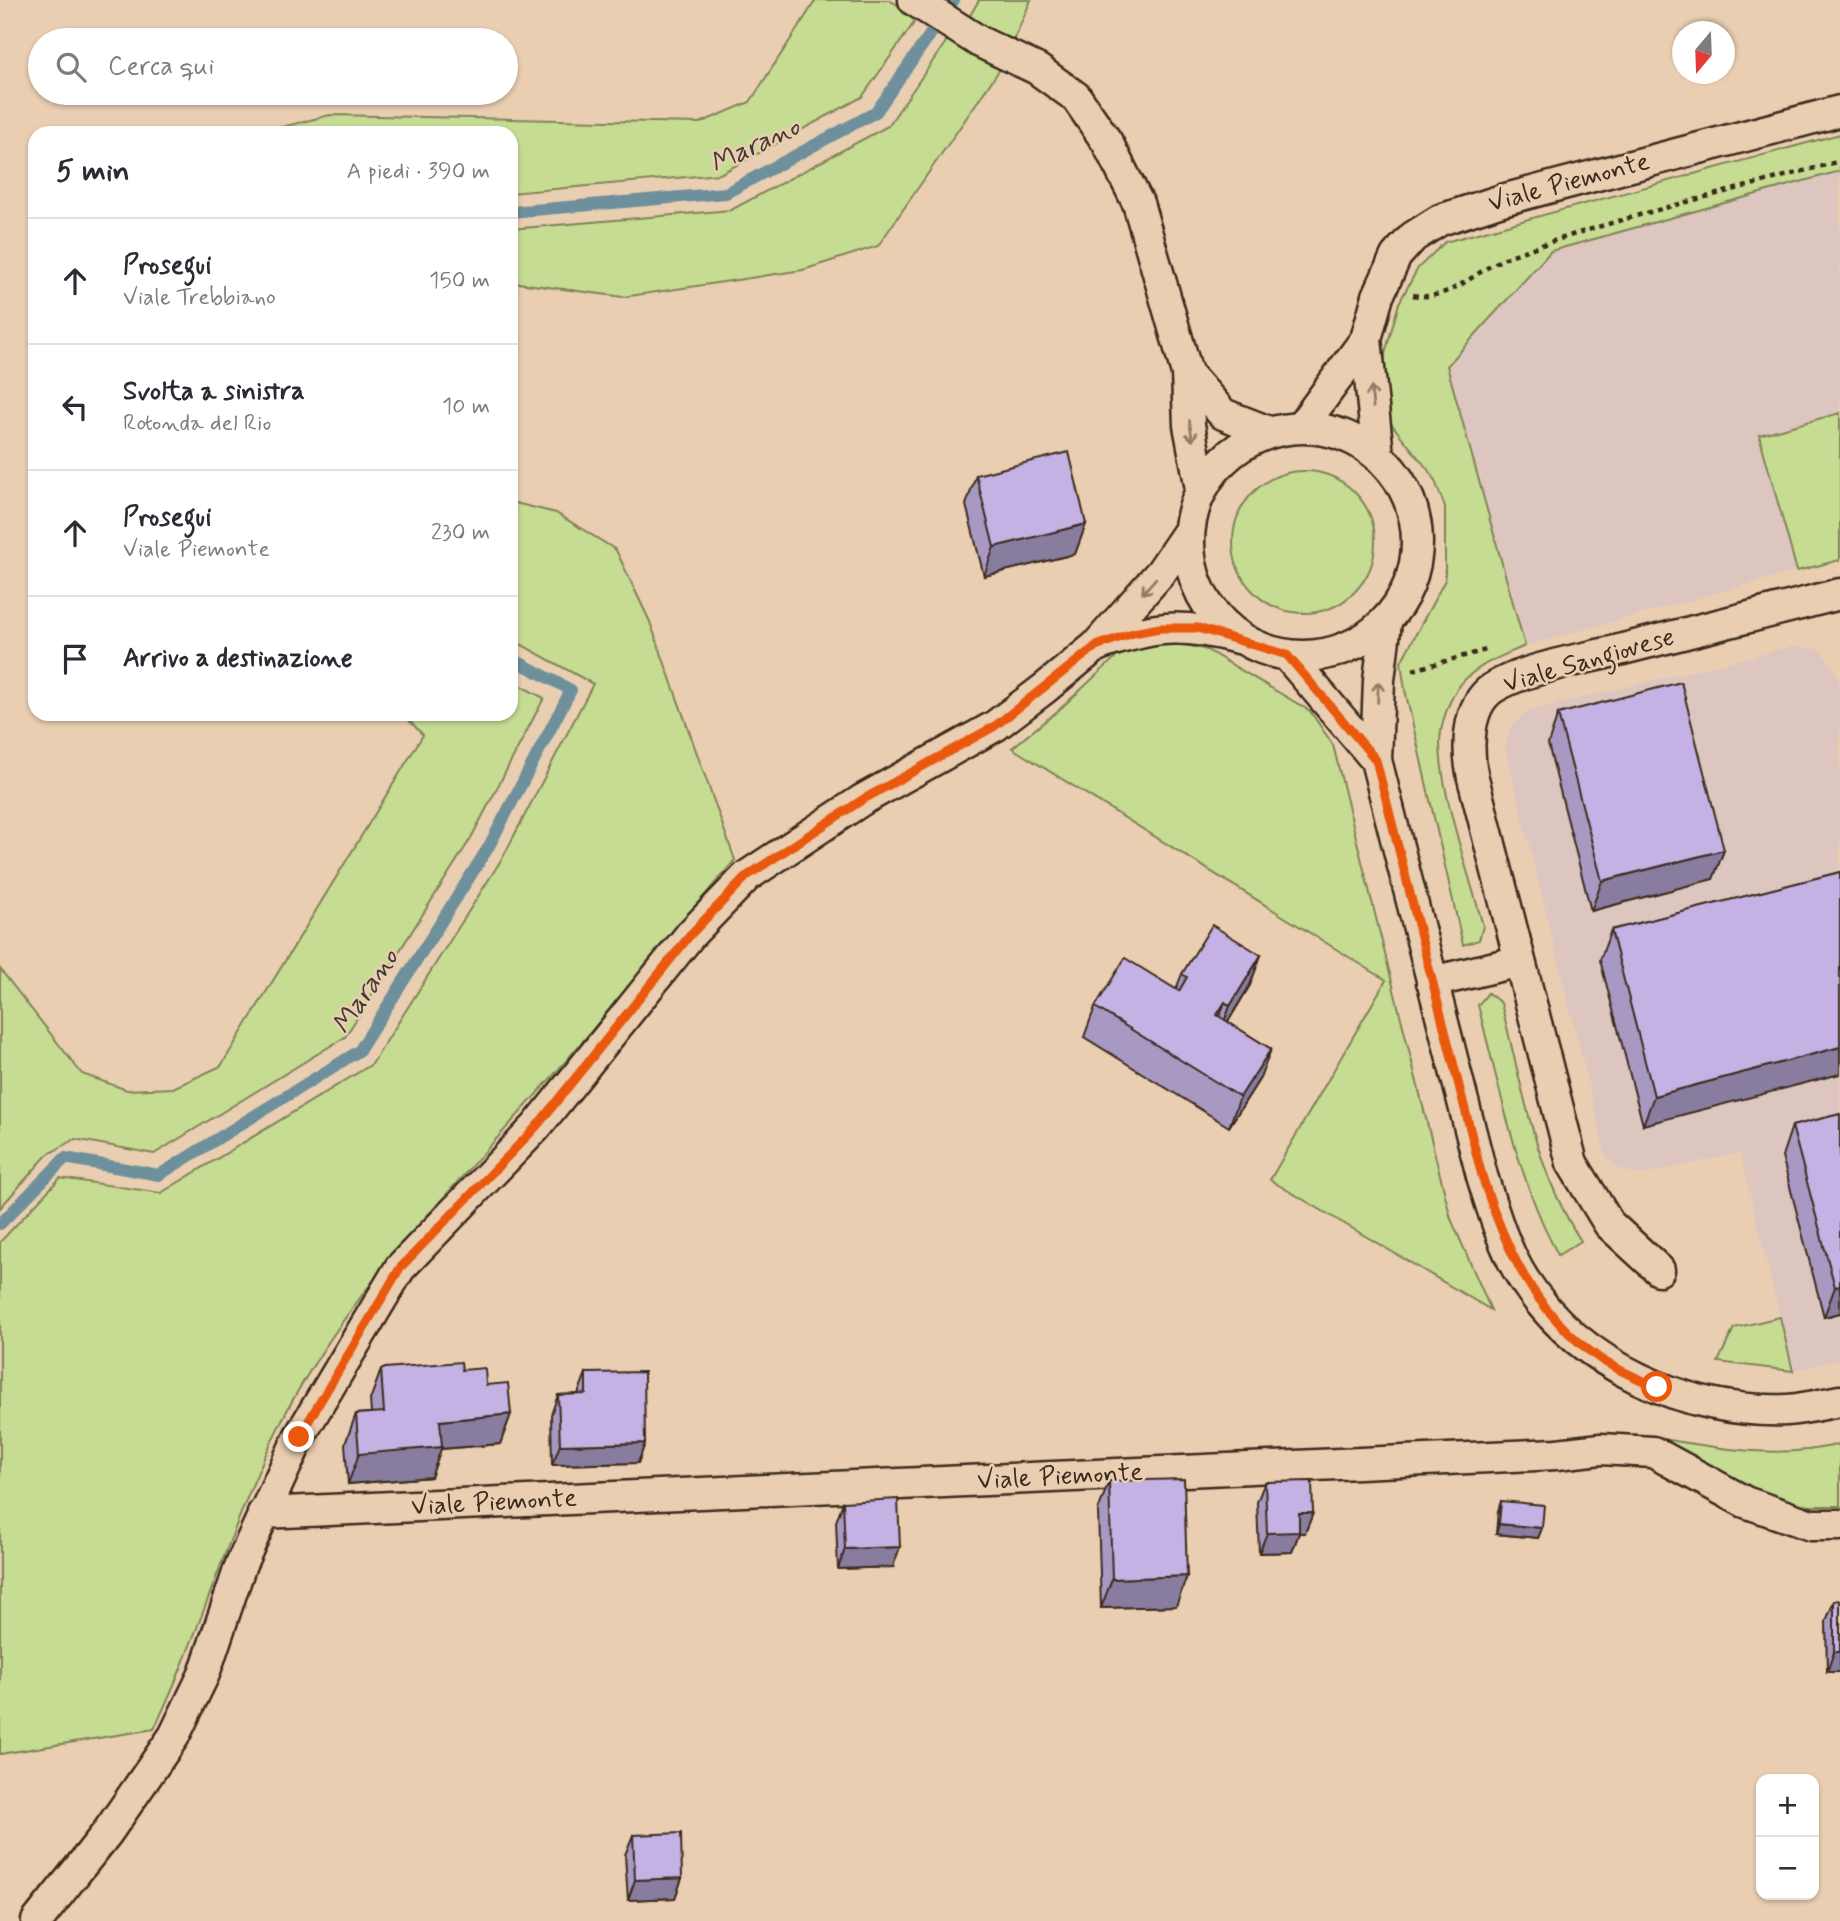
<!DOCTYPE html>
<html lang="it">
<meta charset="utf-8">
<style>
:root{--surface:#fff;--page:#f7f7f7;--text:#2b2b33;--muted:#7c7c81;--line:#e1e1e2}
body{margin:0;font-family:Mynerve,sans-serif;background:var(--page);color:var(--text)}
.controls{position:absolute;right:21px;bottom:21px;display:grid;overflow:hidden;border-radius:14px;box-shadow:0 2px 5px #0004}
.controls button{width:63px;height:63px;display:grid;place-items:center;padding:0;border:0;border-bottom:2px solid var(--line);background:var(--surface);color:var(--text);font:35px sans-serif}
.compass{position:absolute;left:1672px;top:21px;width:63px;height:63px;border-radius:50%;background:var(--surface);box-shadow:0 2px 5px #0004;rotate:199deg}
.stop{position:absolute;width:21px;height:21px;margin:-16px;border:5px solid #ea580c;border-radius:50%;background:#fff}
.stop.end{background:#ea580c;border-color:#fff;box-shadow:0 2px 7px #0008}
.list{margin:0;padding:0;list-style:none}
h2{display:flex;justify-content:space-between;align-items:center;height:91px;margin:0;padding:0 28px;font-size:30px}
h2 small{font-size:23px;font-weight:400;color:var(--muted)}
.list li{display:grid;grid-template-columns:46px 1fr auto;gap:21px;align-items:center;box-sizing:border-box;height:126px;padding:0 28px;border-top:2px solid var(--line)}
.list b{display:block;font-size:26px;white-space:nowrap}
.list p{margin:0;font-size:23px;white-space:nowrap;color:var(--muted)}
.list em{font-size:23px;font-style:normal;color:var(--muted)}
.icon{flex:none;width:38px;height:38px;fill:none;stroke:currentColor;stroke-width:2;stroke-linecap:round;stroke-linejoin:round}
.map{position:relative;flex:none;width:1840px;height:1921px;overflow:hidden}
.search{position:absolute;background:var(--surface);box-shadow:0 2px 5px #0004;left:28px;top:28px;width:490px;height:77px;display:flex;align-items:center;gap:18px;box-sizing:border-box;padding:0 24px;border-radius:38px;color:var(--muted);font-size:26px}
.panel{position:absolute;background:var(--surface);box-shadow:0 2px 5px #0004;left:28px;top:126px;width:490px;height:595px;border-radius:21px}
.map>svg:first-child{display:block}
</style>
<div class="map">
<svg width="1840" height="1921" viewBox="0 0 1840 1921">
<rect width="100%" height="100%" fill="#eaceb1"/>
<filter id="ink" filterUnits="userSpaceOnUse"><feTurbulence type="fractalNoise" baseFrequency=".0143" numOctaves="2"/><feDisplacementMap in="SourceGraphic" scale="14" xChannelSelector="R" yChannelSelector="G"/><feConvolveMatrix kernelMatrix="1 2 1 2 8 2 1 2 1" color-interpolation-filters="sRGB"/></filter>
<g filter="url(#ink)">
<path fill="#dec6c0" d="M1840 171V413L1759 435 1797 571 1525 646 1447 367 1551 251Z
M1794 646 1819 649 1836 671 1840 687V1359L1793 1371 1740 1153 1642 1175 1619 1169 1606 1156 1505 747 1511 726 1528 711Z"/>
<path fill="#c6dc92" stroke="#808358" stroke-width="2" d="M816 0H889L918 17 862 97 720 174 511 193V133H258L330 115 700 123 750 102Z
M979 0H1031L1012 44 968 19Z
M950 36 1000 69 878 246 803 270 623 297 511 282V229L731 210 888 126Z
M1840 134V171L1551 251 1447 366 1525 646C1503 656 1477 664 1461 684 1449 698 1440 725 1440 744 1441 796 1469 873 1483 926L1479 940 1463 945 1405 690 1401 662 1445 580V507L1433 476 1389 421 1383 388 1385 354 1399 303 1418 268 1445 242Z
M1840 413V560L1797 571 1759 435Z
M1233 542a71 71 0 1 1 142 0a71 71 0 1 1-142 0Z
M511 502 556 513 616 550 650 622 735 860C670 934 609 1013 543 1087 450 1192 347 1293 282 1420 232 1520 202 1629 154 1729L0 1754V1242L60 1178 161 1193 372 1064 503 857 593 684 511 639Z
M1175 642 1207 650 1310 711 1333 745 1451 1219 1491 1310 1270 1180 1386 980 1012 748 1060 709 1117 656 1144 644Z
M511 681 544 698 471 838 345 1037 154 1154 75 1139 47 1155 0 1208V969L82 1074 127 1090 173 1088 221 1066 423 735 403 714H511Z
M1488 993 1501 1003C1522 1085 1535 1170 1581 1241L1558 1255C1517 1177 1500 1090 1478 1005Z
M1780 1317 1793 1371 1718 1362 1734 1328Z
M1657 1438C1717 1448 1779 1460 1840 1444V1506H1810L1758 1495Z"/>
<g fill="none" stroke-linecap="round" stroke-linejoin="round">
<path stroke="#6d909c" stroke-width="12" d="M511 212 726 193 876 112 954 0
M0 1224 65 1158 159 1175 359 1051 488 848 571 690 511 658"/>
<g stroke="#3b2a1e" stroke-width="35">
<path id="street" d="M914 0 980 42 1037 69 1076 97 1107 142 1138 203 1187 373 1189 425 1201 489
M1187 373 1223 414 1269 432
M1301 427 1366 339
M1189 542a114 114 0 1 1 228 0a114 114 0 1 1-228 0Z
M1378 455 1366 339 1378 296 1396 256 1413 237 1440 220 1502 200 1840 111
M1386 622 1379 680 1376 760 1482 1176C1493 1211 1504 1249 1524 1280 1579 1365 1687 1414 1787 1410 1804 1409 1823 1404 1840 1401
M1096 646C1153 626 1180 623 1238 638
M1287 655 1376 760
M1432 982 1520 961
M1659 1270 1609 1224 1572 1163 1473 778C1467 751 1466 706 1493 688 1521 670 1577 660 1611 652 1687 633 1764 613 1840 594
M263 1513 1557 1454 1601 1449 1653 1452 1745 1502 1811 1525H1840
M37 1921 107 1833 174 1736 204 1674 241 1564 299 1437 400 1268 536 1127 691 934 747 876 862 800 995 726 1045 688 1096 646 1161 572 1189 531"/>
</g>
<path stroke="#3b2a1e" stroke-width="4.5" stroke-dasharray="5 5" stroke-linecap="butt" d="M1413 295C1450 303 1478 268 1510 256 1617 217 1730 192 1840 161
M1413 670 1486 650"/>
<use href="#street" stroke="#eaceb1" stroke-width="30"/>
</g>
<path fill="#a899c3" stroke="#3b2a1e" stroke-width="2" d="M976 475 1086 524 1075 554 984 576 966 505Z
M1558 714 1724 850 1713 879 1591 911 1548 744Z
M1840 872 1643 1125 1600 960 1611 930Z
M1261 955 1250 985 1228 1022 1271 1049 1260 1078 1229 1127 1084 1037 1095 1007 1176 989 1182 974Z
M1840 1114V1313L1824 1317 1782 1156 1792 1126Z
M381 1370H462L486 1385 511 1414 500 1444 441 1449 431 1477 348 1484 345 1444 356 1414 371 1413 370 1400Z
M586 1373 645 1443 638 1463 552 1465 551 1415 558 1395 578 1394Z
M1109 1481 1187 1576 1176 1606 1101 1608 1098 1511Z
M1265 1482 1313 1513 1305 1533H1299L1292 1552 1259 1553 1257 1502Z
M1501 1501 1542 1528 1538 1538 1496 1534 1498 1511Z
M843 1502 893 1567 838 1569 836 1522Z
M1834 1601 1840 1672H1827L1826 1621Z
M633 1835 682 1878 675 1898 628 1900 625 1855Z"/>
<path fill="#887d9f" stroke="#3b2a1e" stroke-width="2" d="M1086 524 1075 554 984 576 994 547Z
M1724 850 1713 879 1591 911 1602 881Z
M1261 955 1250 985 1219 1036 1230 1006Z
M1225 1002 1214 1032 1217 1015Z
M1840 1047V1074L1643 1125 1654 1096Z
M1271 1049 1260 1078 1229 1127 1240 1097Z
M1840 1286V1313L1824 1317 1835 1287Z
M511 1414 500 1444 441 1449 431 1477 348 1484 359 1454 440 1421Z
M645 1443 638 1463 552 1465 560 1445Z
M1299 1513H1313L1305 1533H1299L1292 1552 1259 1553 1267 1533Z
M1499 1524 1542 1528 1538 1538 1496 1534Z
M900 1547 893 1567 838 1569 845 1549Z
M1187 1576 1176 1606 1101 1608 1112 1579Z
M1834 1652H1840V1672H1827Z
M682 1878 675 1898 628 1900 635 1880Z"/>
<path fill="#c3b2e3" stroke="#3b2a1e" stroke-width="2" d="M1069 452 1086 524 994 547 976 475Z
M1681 682 1724 850 1602 881 1558 714Z
M1840 872V1047L1654 1096 1611 930Z
M1212 925 1261 955 1230 1006 1225 1002 1217 1015 1271 1049 1240 1097 1095 1007 1125 958 1179 991 1187 977 1182 974Z
M1840 1114V1286L1835 1287 1792 1126Z
M461 1362 462 1370 485 1368 486 1385 508 1383 511 1414 440 1421 442 1447 359 1454 356 1414 384 1412 381 1370 385 1368Z
M644 1372 645 1443 560 1445 558 1395 586 1394V1373Z
M1184 1479 1187 1576 1112 1579 1109 1481Z
M1312 1481 1313 1513H1299V1532L1267 1533 1265 1482Z
M898 1499 900 1547 845 1549 843 1502Z
M1501 1501 1544 1505 1542 1528 1499 1524Z
M1840 1600V1652H1834V1601Z
M681 1833 682 1878 635 1880 633 1835Z"/>
<defs><path id="oneway-shaft" d="M-6 0H5M1.5-3L5.5 0L1.5 3" fill="none" stroke-width="1.6" stroke-linecap="round" stroke-linejoin="round" transform="scale(1.75)"/></defs>
<g stroke="#927c68">
<use href="#oneway-shaft" transform="translate(1372 397) rotate(-96)"/>
<use href="#oneway-shaft" transform="translate(1191 431) rotate(81)"/>
<use href="#oneway-shaft" transform="translate(1149 586) rotate(131)"/>
<use href="#oneway-shaft" transform="translate(1378 692) rotate(-88)"/>
</g>
</g>
<g fill="none" stroke-linecap="round" stroke-linejoin="round" filter="url(#ink)">
<path stroke="#ea580c" stroke-width="9" d="M299 1437 400 1268 536 1127 691 934 747 876 862 800 995 726 1096 646 1133 633 1160 628H1198L1287 655 1376 760 1482 1176C1506 1250 1533 1311 1599 1358 1616 1370 1638 1378 1657 1387"/>
</g>
<g text-anchor="middle" dominant-baseline="central" stroke-width="5" stroke-linejoin="round" paint-order="stroke">
<g font-size="26" fill="#3b2a1e" stroke="#eaceb1">
<text transform="translate(1569 183) rotate(-15)">Viale Piemonte</text>
<text transform="translate(1589 661) rotate(-16)">Viale Sangiovese</text>
<text transform="translate(1060 1477) rotate(-3)">Viale Piemonte</text>
<text transform="translate(494 1503) rotate(-3)">Viale Piemonte</text>
</g>
<g font-size="28" font-style="italic" fill="#433b33" stroke="#eaceb1">
<text transform="translate(755 146) rotate(-25)">Marano</text>
<text transform="translate(366 992) rotate(-56)">Marano</text>
</g>
</g>
</svg>
<div class="controls">
<button>+</button>
<button>−</button>
</div>
<svg class="compass" viewBox="-18 -18 36 36"><path d="M0-13l5 13h-10z" fill="#e53935"/><path d="M0 13l5-13h-10z" fill="#7c7c81"/></svg>
<div class="stop" style="left:1657px;top:1387px"></div>
<div class="stop end" style="left:299px;top:1437px"></div>
<div class="search"><svg class="icon" aria-label="search" viewBox="0 0 24 24"><circle cx="10" cy="10" r="6"/><path d="M15 15l6 6"/></svg>Cerca qui</div>
<section class="panel">
<h2>5 min<small>A piedi · 390 m</small></h2>
<ul class="list">
<li><svg class="icon" aria-label="ahead" viewBox="0 0 24 24"><path d="M12 20V5M6 11l6-6 6 6"/></svg><div><b>Prosegui</b><p>Viale Trebbiano</p></div><em>150 m</em></li>
<li><svg class="icon" aria-label="left" viewBox="0 0 24 24"><path d="M17 20v-9H6M10 6l-5 5 5 5"/></svg><div><b>Svolta a sinistra</b><p>Rotonda del Rio</p></div><em>10 m</em></li>
<li><svg class="icon" aria-label="ahead" viewBox="0 0 24 24"><path d="M12 20V5M6 11l6-6 6 6"/></svg><div><b>Prosegui</b><p>Viale Piemonte</p></div><em>230 m</em></li>
<li><svg class="icon" aria-label="arrive" viewBox="0 0 24 24"><path d="M6 21V4h12l-3 4 3 4H6"/></svg><div><b>Arrivo a destinazione</b></div></li>
</ul>
</section>
</div>
